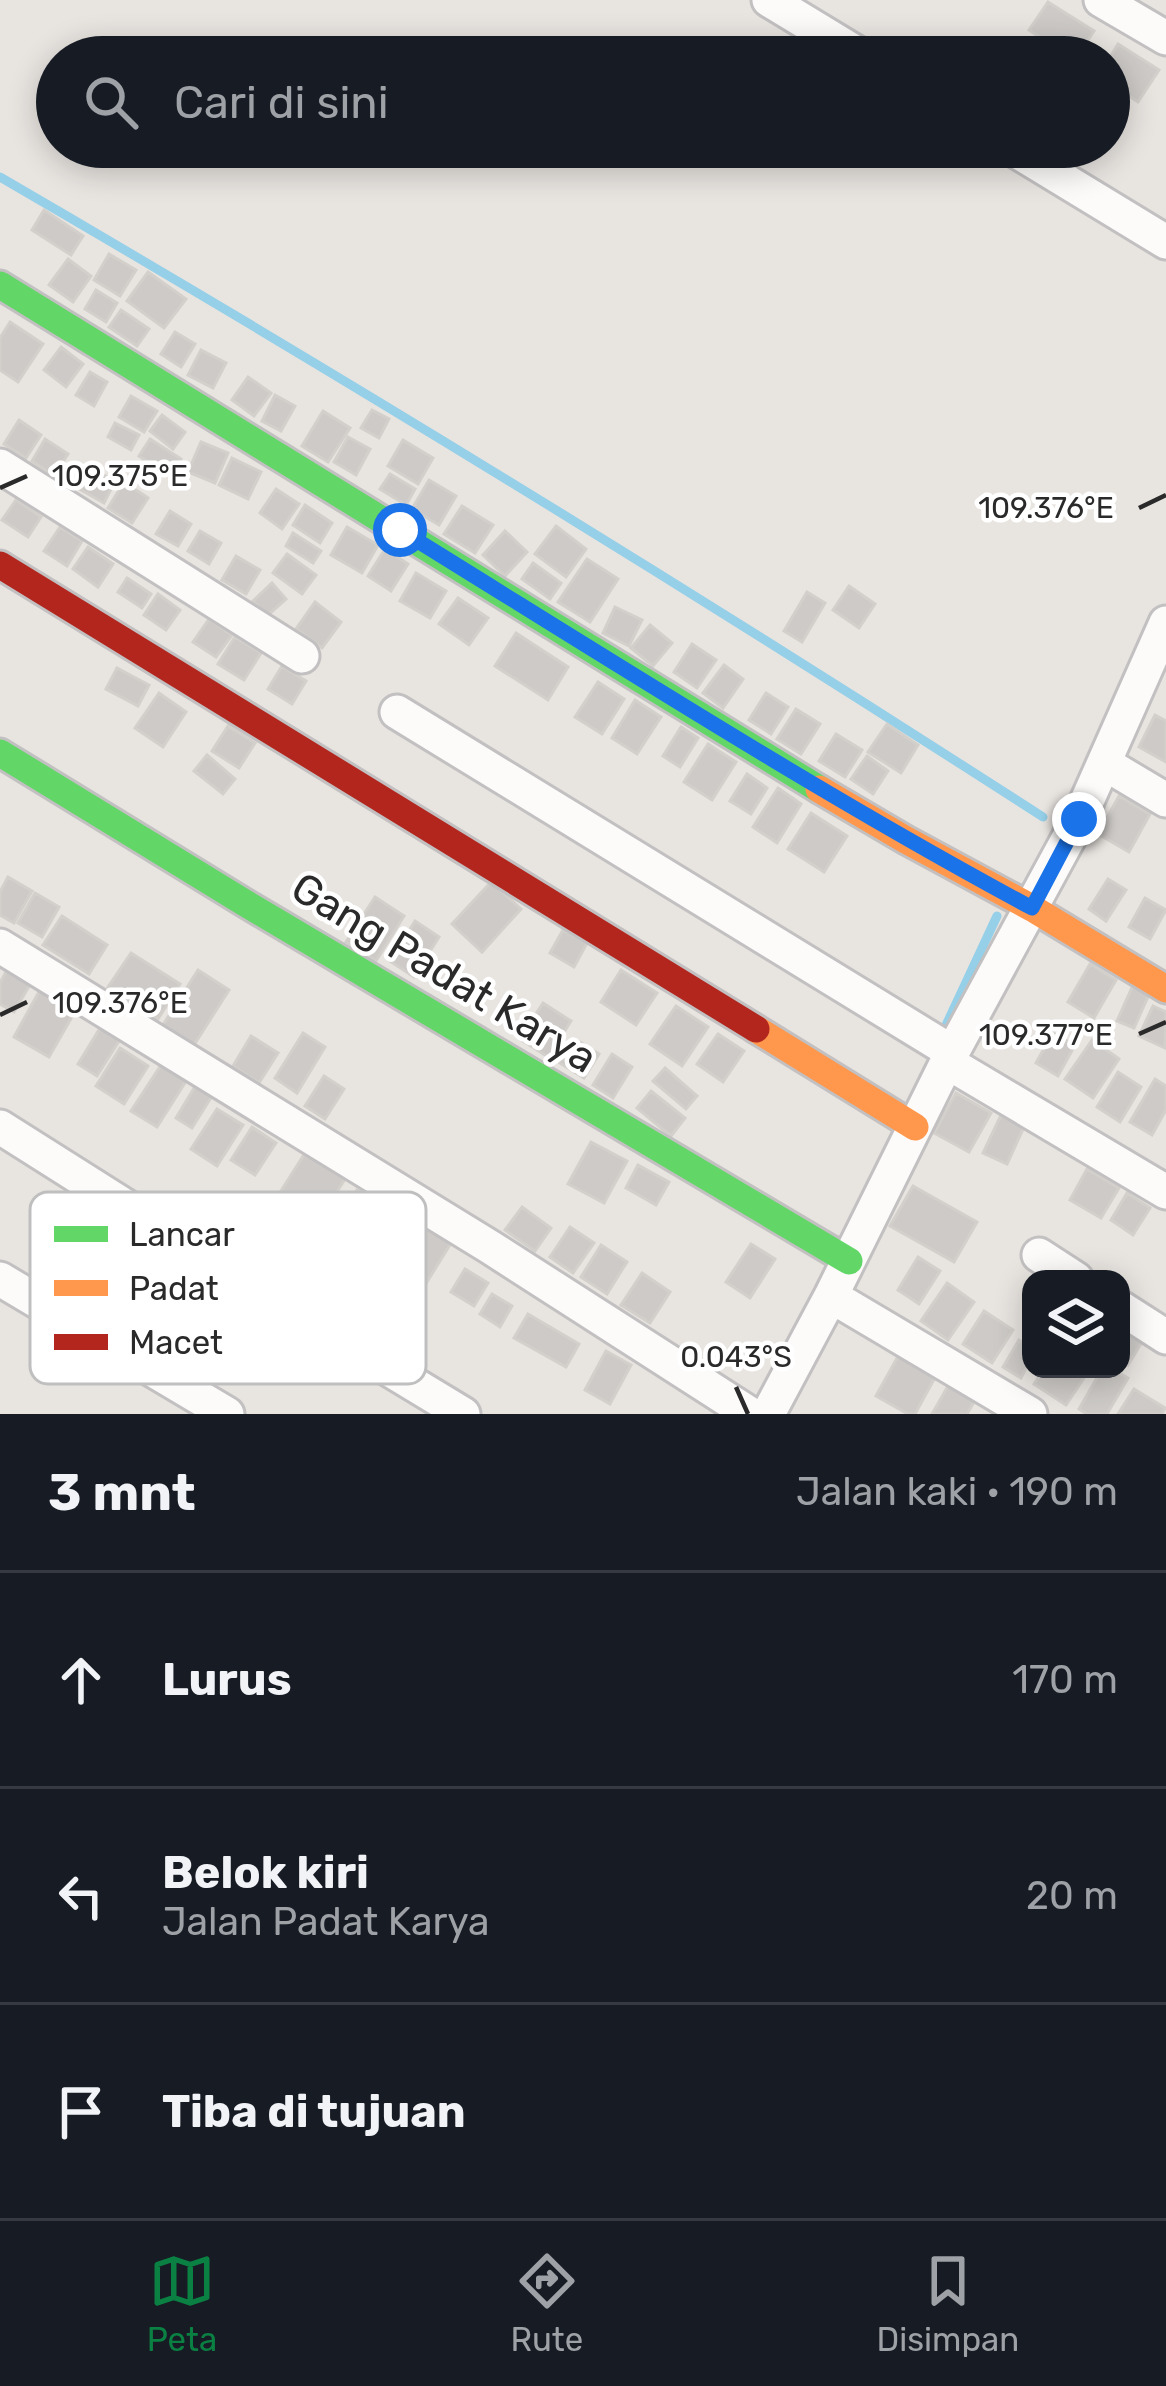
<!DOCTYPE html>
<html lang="id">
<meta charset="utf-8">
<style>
:root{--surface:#171b24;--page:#242831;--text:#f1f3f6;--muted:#9ea1a6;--line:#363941;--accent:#0b8043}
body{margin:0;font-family:Rubik,sans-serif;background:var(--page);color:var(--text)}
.controls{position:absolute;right:36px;bottom:36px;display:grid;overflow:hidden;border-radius:24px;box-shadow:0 6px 30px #0003}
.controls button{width:108px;height:108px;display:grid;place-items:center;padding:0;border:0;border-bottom:3px solid var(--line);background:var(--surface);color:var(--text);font:60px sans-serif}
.stop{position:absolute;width:36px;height:36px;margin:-27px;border:9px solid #1a73e8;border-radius:50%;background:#fff}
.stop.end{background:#1a73e8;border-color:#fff;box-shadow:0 3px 12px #0008}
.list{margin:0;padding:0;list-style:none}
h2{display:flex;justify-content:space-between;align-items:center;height:156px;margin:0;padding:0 48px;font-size:51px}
h2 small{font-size:39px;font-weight:400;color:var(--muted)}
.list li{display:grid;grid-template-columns:78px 1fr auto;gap:36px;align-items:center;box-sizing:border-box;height:216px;padding:0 48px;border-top:3px solid var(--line)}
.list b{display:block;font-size:45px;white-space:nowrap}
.list p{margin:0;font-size:39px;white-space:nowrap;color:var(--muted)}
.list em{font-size:39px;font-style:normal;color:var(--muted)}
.icon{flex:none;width:66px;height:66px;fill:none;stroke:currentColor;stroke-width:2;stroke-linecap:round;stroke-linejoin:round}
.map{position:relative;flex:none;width:1166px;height:1414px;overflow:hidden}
.search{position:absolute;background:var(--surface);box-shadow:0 6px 30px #0003;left:36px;right:36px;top:36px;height:132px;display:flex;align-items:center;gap:30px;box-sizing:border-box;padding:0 42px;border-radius:66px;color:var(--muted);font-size:45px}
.sheet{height:804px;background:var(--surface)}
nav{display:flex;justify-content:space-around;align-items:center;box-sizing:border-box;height:168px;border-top:3px solid var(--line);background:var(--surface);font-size:33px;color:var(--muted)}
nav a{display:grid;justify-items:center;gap:6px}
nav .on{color:var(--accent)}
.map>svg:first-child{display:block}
</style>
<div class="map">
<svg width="1166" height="1414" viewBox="0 0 1166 1414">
<rect width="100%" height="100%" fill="#e8e4e0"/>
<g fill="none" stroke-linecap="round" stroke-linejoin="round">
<path stroke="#95cfe8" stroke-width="9" d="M0 177C353 382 700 596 1043 817
M940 1038 997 916"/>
</g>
<path fill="#cdcac7" stroke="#d3d0cc" stroke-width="3" d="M1048 2 1094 31 1077 57H1071L1029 30Z
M1118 44 1159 70 1138 102 1109 83V59Z
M44 210 83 236 71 255 32 230Z
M109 254 136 270 120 296 94 280Z
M68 259 91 276 73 302 49 285Z
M148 272 186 299 164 328 127 301Z
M96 290 117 303 106 322 85 309Z
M121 310 149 329 137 346 109 327Z
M10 322 43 344 18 382 0 370V338Z
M175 332 195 344 181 367 161 354Z
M61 347 83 364 66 387 44 370Z
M201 350 226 363 213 388 188 375Z
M90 372 107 382 94 406 76 395Z
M248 377 271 393 254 416 232 400Z
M275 395 295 406 281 431 262 421Z
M131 396 157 411 144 432 119 417Z
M372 410 389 419 379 438 361 428Z
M323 411 350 428 328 462 302 446Z
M162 415 185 432 173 449 150 431Z
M19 420 41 435 26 458 4 444Z
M115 423 139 435 131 450 108 437Z
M348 437 370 449 356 475 334 462Z
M45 439 68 454 54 476 32 461Z
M150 439 181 459 170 476 139 456Z
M403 440 433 458 418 484 388 466Z
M201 442 228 453 215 483 188 472Z
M232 458 261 472 248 499 219 485Z
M92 469 115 481 104 503 81 490Z
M390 474 415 489 406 505 380 489Z
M429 480 456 496 439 525 412 509Z
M124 482 148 498 132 523 108 508Z
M276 489 299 504 282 529 260 513Z
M16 500 41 517 28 537 2 520Z
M305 505 332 523 320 543 293 525Z
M462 506 493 525 475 553 444 534Z
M170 511 191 524 178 546 156 534Z
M556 526 586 549 566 577 535 554Z
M60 527 82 541 67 566 44 551Z
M347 527 378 545 362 573 331 555Z
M200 531 221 543 209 564 188 551Z
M505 531 527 552 505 576 483 555Z
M293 533 321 551 313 563 286 546Z
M88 547 113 564 98 587 73 569Z
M385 549 408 564 391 591 368 576Z
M287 554 316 575 302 594 273 573Z
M236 556 260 570 246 594 222 580Z
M587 559 618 579 590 622 558 602Z
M533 563 561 583 550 599 522 579Z
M416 573 446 591 430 618 400 601Z
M127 578 151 594 142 608 118 592Z
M272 583 286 599 267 616 253 601Z
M849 586 875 604 859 628 833 610Z
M807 592 825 603 802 642 784 631Z
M158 594 180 610 166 630 144 615Z
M458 598 488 618 469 645 439 624Z
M315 602 341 622 322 648 296 629Z
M615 607 642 620 629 646 603 633Z
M209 619 232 635 216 657 193 642Z
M650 625 672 643 653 666 631 648Z
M516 633 568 667 548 700 495 666Z
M235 637 261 653 244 680 218 664Z
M692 644 716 660 697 688 674 672Z
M724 665 743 679 723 708 703 693Z
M282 666 306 681 292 704 268 689Z
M117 668 149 685 138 706 106 689Z
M598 682 624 699 602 734 575 717Z
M159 693 186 712 163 747 135 728Z
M766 693 788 707 771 734 749 720Z
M635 700 661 717 637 754 612 738Z
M796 709 820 724 801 754 777 739Z
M1155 715 1166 721V762L1139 747Z
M887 724 918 745 901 773 868 752Z
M228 726 255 743 239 768 212 751Z
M681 727 698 738 680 767 663 756Z
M836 734 862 750 845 777 819 761Z
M708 744 736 762 712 800 684 782Z
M207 755 235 779 223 794 194 771Z
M867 756 888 771 873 794 851 779Z
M747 774 767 788 751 814 730 801Z
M778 788 801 804 777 843 753 827Z
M1119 796 1150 814 1129 852 1098 834Z
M811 813 847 836 824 872 788 849Z
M8 877 32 891 14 923 0 915V892Z
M1108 879 1126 890 1106 921 1089 909Z
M491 882 521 909 482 952 452 924Z
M35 893 59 907 42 937 18 923Z
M375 897 404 916 376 961 346 942Z
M1145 898 1166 910 1150 939 1129 927Z
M62 916 107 945 89 974 43 945Z
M415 921 439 937 414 977 390 961Z
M563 930 587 943 574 967 550 953Z
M131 953 180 984 158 1019 108 987Z
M1090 964 1116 980 1094 1018 1068 1002Z
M8 968 32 981 14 1012 0 1004V983Z
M198 970 229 990 194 1045 163 1025Z
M621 970 657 993 636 1025 601 1002Z
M45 981 81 1001 49 1057 14 1037Z
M1134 983 1151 990 1134 1028 1117 1021Z
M543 1003 571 1021 548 1057 520 1039Z
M676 1006 708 1027 682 1066 650 1044Z
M1153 1006 1166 1012 1165 1048 1139 1036Z
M102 1025 121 1038 97 1076 78 1064Z
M303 1033 325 1047 297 1093 275 1078Z
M1053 1033 1075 1045 1058 1076 1036 1063Z
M718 1034 744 1051 723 1082 697 1064Z
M251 1036 278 1053 259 1083 233 1066Z
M575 1039 599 1054 584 1078 560 1063Z
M1092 1040 1119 1059 1093 1098 1065 1079Z
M120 1048 148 1066 124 1104 96 1086Z
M612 1054 632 1067 613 1098 593 1085Z
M163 1062 188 1078 157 1127 131 1111Z
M665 1068 697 1096 686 1109 653 1081Z
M1118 1072 1141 1087 1120 1122 1097 1107Z
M324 1076 344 1089 325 1119 305 1106Z
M1155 1079 1166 1086V1110L1152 1135 1130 1122Z
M196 1085 212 1096 192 1128 176 1118Z
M651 1091 685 1118 671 1136 637 1108Z
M956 1093 991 1113 969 1152 934 1133Z
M217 1109 243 1125 217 1166 191 1149Z
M1001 1115 1024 1127 1007 1164 983 1153Z
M252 1127 276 1143 255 1175 231 1160Z
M591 1142 627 1161 604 1203 568 1184Z
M305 1153 345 1179 312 1231 272 1205Z
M638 1165 669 1182 656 1205 626 1188Z
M1087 1169 1119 1188 1101 1218 1070 1200Z
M913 1186 977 1222 954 1262 890 1226Z
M357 1190 379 1204 358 1237 336 1223Z
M1127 1193 1150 1208 1133 1235 1111 1220Z
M522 1207 551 1228 535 1251 505 1230Z
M428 1217 456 1235 422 1290 393 1272Z
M570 1227 594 1243 573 1273 550 1257Z
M751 1244 775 1259 750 1298 726 1282Z
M601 1245 627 1262 607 1294 581 1277Z
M918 1257 940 1271 919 1304 898 1290Z
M465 1269 488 1283 474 1306 451 1292Z
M642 1273 670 1292 650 1323 621 1305Z
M947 1283 974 1302 948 1340 921 1321Z
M492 1294 512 1306 500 1327 480 1314Z
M984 1311 1013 1330 992 1363 963 1344Z
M528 1314 579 1344 566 1367 514 1338Z
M1121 1328 1142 1342 1128 1365 1121 1360Z
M1019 1340 1031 1348V1359L1021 1378 1003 1367Z
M606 1351 631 1365 610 1404 585 1390Z
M901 1351 938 1372 915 1414H908L876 1396Z
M1044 1369H1090L1066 1405 1034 1384Z
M1102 1369H1112L1128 1378 1107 1414H1087L1079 1409Z
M952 1379 978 1395 967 1414H932Z
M1134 1389 1165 1408 1162 1414H1118Z"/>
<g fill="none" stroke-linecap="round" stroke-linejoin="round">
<g stroke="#c2c0c1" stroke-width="39">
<path id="street" d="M769 0 863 57
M1101 0 1166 38
M1010 147 1166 242
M0 466 302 656
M397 712 952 1052
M1104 763 1166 800
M0 946 490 1247 750 1414
M947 1062 1166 1192
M0 1127 245 1282 463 1414
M1039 1255 1076 1279
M0 1279 227 1414
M831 1296 1030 1414
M1121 1308 1166 1337
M768 1414 831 1296 947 1062 1079 819 1166 623"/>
</g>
<g stroke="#c2c0c1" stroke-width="33">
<path id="fast" d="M0 285 819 789
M0 753 245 903 849 1261"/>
</g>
<g stroke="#c2c0c1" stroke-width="33">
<path id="slow" d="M819 789 906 840 1032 908 1166 989
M756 1029 915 1127"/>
</g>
<g stroke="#c2c0c1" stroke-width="33">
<path id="jam" d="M0 565 756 1029"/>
</g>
<use href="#street" stroke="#fcfbfa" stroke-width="33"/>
<use href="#fast" stroke="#63d668" stroke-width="27"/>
<use href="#slow" stroke="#ff974d" stroke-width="27"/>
<use href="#jam" stroke="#b3261e" stroke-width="27"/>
</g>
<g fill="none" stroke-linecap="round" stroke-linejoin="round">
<path stroke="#1a73e8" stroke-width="15" d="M400 530C609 659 816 792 1032 908L1079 819"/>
</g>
<path fill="none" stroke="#2a2a2a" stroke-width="4.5" d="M0 488 27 476M1139 508 1166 495M0 1015 27 1002M1139 1034 1166 1022M736 1387 748 1414"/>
<g text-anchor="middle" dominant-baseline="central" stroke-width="9" stroke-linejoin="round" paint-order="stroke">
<g font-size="42" fill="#2a2a2a" stroke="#fff">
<text transform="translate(444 973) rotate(31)">Gang Padat Karya</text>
</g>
</g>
<rect x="30" y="1192" width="396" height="192" rx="18" fill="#fff" stroke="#bfbfbf" stroke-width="3"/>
<rect x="54" y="1226" width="54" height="16" fill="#63d668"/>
<rect x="54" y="1280" width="54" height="16" fill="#ff974d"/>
<rect x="54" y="1334" width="54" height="16" fill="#b3261e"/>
<g font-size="33" fill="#2a2a2a">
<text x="129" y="1246">Lancar</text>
<text x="129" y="1300">Padat</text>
<text x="129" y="1354">Macet</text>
</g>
<g font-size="30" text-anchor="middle" fill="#2a2a2a" stroke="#fff" stroke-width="9" stroke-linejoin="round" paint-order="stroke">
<text x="120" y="486">109.375°E</text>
<text x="1046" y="518">109.376°E</text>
<text x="120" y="1013">109.376°E</text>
<text x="1046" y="1045">109.377°E</text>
<text x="736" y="1367">0.043°S</text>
</g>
</svg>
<div class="controls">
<button><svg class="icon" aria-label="layers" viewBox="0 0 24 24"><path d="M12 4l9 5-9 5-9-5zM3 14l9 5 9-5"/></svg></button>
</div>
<div class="stop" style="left:400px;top:530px"></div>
<div class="stop end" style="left:1079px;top:819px"></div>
<div class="search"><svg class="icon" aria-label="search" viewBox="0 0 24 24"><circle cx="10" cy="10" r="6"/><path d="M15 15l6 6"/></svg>Cari di sini</div>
</div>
<section class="sheet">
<h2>3 mnt<small>Jalan kaki · 190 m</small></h2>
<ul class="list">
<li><svg class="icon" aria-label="ahead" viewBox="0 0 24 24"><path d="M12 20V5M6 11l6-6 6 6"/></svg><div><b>Lurus</b></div><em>170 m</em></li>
<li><svg class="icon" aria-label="left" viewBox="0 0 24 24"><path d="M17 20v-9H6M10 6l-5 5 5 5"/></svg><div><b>Belok kiri</b><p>Jalan Padat Karya</p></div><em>20 m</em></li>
<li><svg class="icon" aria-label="arrive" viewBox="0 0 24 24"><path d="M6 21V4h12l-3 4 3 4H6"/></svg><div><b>Tiba di tujuan</b></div></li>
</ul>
</section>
<nav>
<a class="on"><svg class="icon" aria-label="map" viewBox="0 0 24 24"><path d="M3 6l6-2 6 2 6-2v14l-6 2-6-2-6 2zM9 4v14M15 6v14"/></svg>Peta</a>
<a><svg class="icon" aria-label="directions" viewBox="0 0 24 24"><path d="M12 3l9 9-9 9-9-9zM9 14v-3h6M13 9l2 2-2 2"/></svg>Rute</a>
<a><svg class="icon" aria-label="saved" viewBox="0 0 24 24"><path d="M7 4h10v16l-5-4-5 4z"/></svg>Disimpan</a>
</nav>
